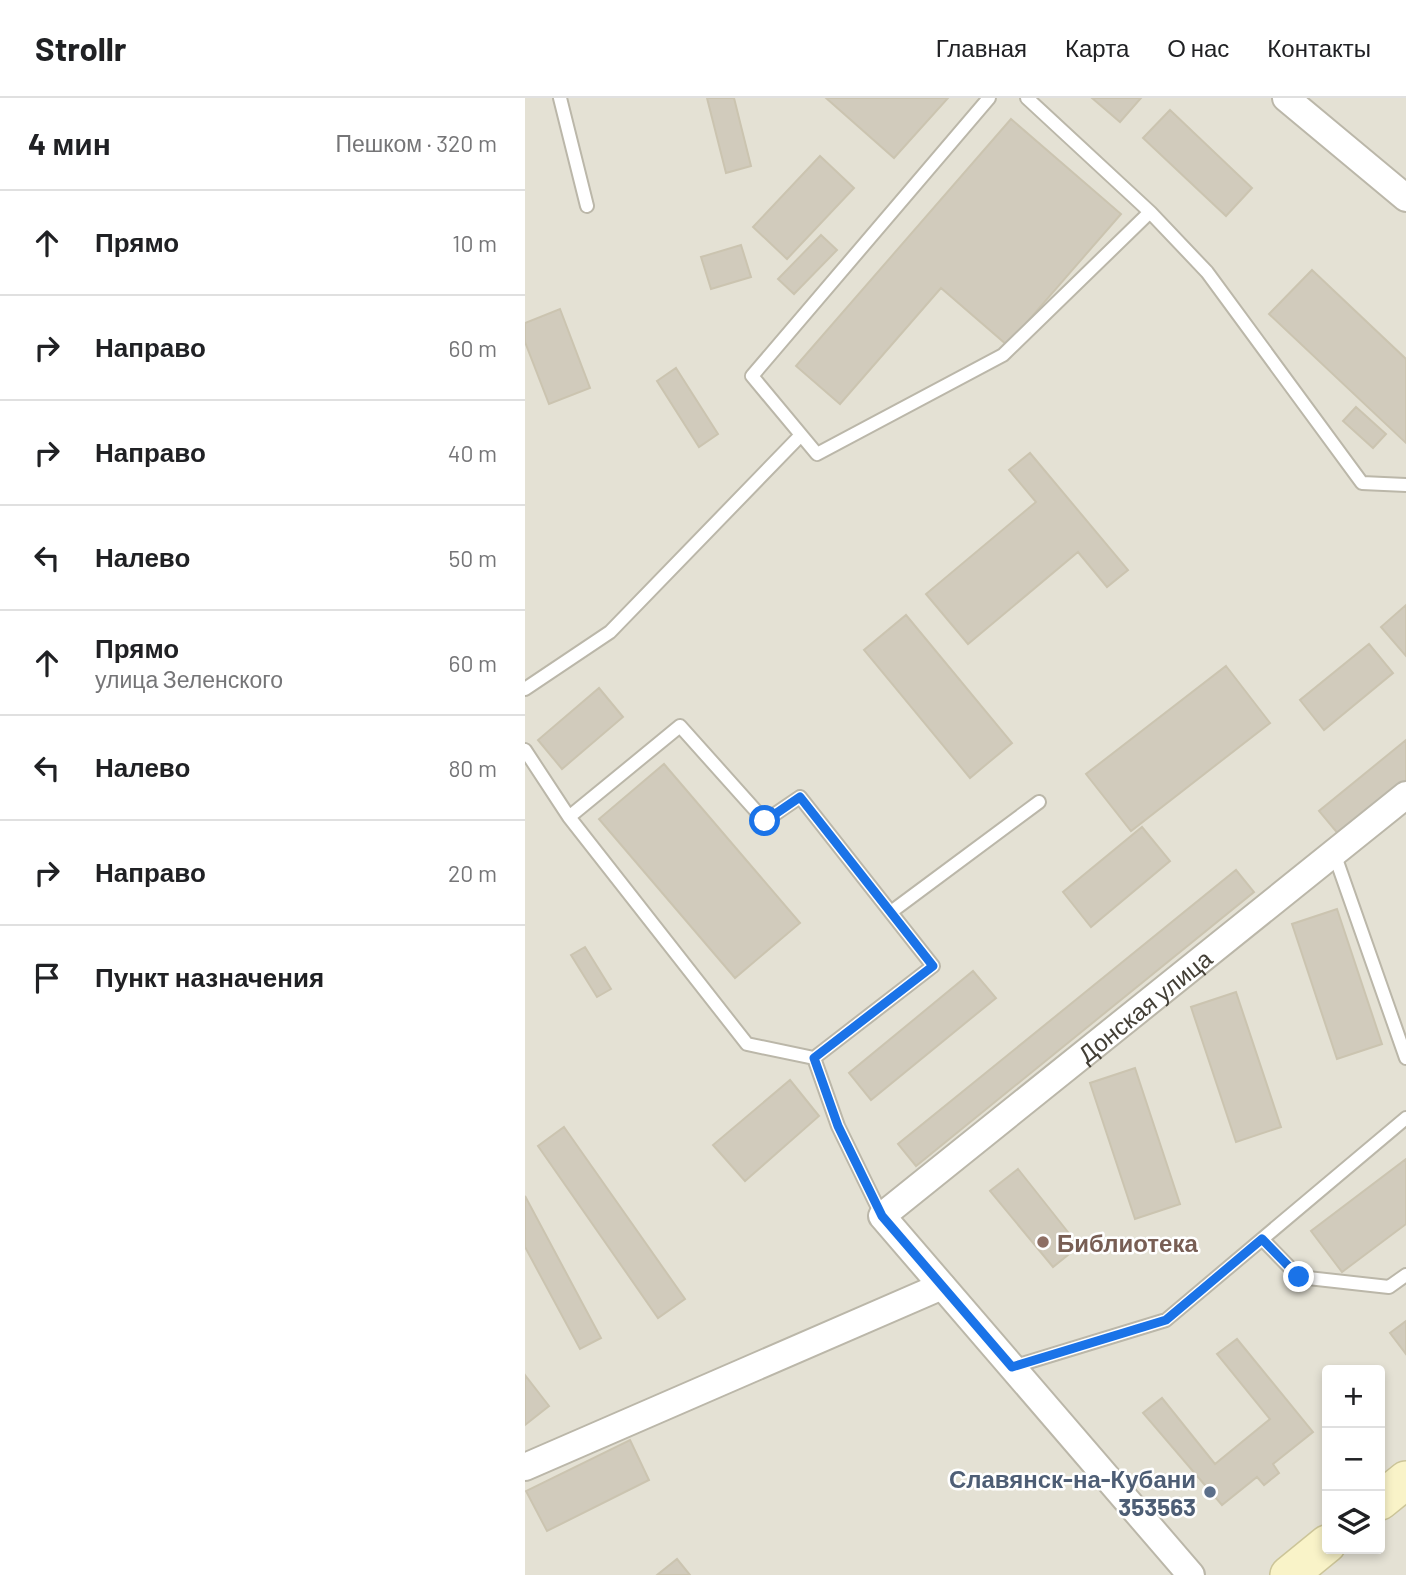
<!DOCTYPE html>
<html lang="ru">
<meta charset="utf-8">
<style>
:root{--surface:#fff;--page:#f6f6f6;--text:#202124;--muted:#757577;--line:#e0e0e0}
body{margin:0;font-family:Barlow,sans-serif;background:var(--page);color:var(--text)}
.controls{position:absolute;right:21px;bottom:21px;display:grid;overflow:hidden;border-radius:7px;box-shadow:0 4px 10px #0003}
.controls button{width:63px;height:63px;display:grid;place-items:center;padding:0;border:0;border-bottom:2px solid var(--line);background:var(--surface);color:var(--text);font:35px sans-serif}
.stop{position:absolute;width:21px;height:21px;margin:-16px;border:5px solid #1a73e8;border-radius:50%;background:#fff}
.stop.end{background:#1a73e8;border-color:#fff;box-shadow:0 2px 7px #0008}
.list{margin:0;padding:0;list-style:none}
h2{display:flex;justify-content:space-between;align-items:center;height:91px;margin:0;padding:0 28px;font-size:30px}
h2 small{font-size:23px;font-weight:400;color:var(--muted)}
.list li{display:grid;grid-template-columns:46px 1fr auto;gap:21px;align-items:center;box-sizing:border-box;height:105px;padding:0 28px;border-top:2px solid var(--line)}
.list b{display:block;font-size:26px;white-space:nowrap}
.list p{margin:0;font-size:23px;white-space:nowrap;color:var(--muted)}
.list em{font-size:23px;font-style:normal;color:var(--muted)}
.icon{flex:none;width:38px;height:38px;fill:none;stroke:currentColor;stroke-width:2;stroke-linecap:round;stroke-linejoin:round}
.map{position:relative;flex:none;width:881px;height:1477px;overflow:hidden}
header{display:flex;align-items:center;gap:42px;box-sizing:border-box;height:98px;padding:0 35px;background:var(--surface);border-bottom:2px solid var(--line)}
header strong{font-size:33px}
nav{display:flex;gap:38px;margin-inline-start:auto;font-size:24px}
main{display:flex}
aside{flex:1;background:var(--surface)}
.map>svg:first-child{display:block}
</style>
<header>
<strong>Strollr</strong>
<nav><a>Главная</a><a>Карта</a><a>О нас</a><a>Контакты</a></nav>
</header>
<main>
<aside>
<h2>4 мин<small>Пешком · 320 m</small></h2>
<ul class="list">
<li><svg class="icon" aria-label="ahead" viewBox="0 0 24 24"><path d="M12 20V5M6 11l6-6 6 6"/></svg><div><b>Прямо</b></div><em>10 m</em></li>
<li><svg class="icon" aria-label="right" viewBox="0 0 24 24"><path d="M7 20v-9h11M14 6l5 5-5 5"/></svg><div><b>Направо</b></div><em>60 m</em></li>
<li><svg class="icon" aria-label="right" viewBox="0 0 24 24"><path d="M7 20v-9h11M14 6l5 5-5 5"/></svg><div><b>Направо</b></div><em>40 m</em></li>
<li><svg class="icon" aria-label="left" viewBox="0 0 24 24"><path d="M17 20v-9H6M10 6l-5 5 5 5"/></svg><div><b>Налево</b></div><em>50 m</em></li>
<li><svg class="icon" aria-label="ahead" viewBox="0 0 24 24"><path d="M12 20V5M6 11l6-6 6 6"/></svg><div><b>Прямо</b><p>улица Зеленского</p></div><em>60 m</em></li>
<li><svg class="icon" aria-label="left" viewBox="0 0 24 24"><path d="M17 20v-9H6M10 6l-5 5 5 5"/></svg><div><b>Налево</b></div><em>80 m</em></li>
<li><svg class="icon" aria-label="right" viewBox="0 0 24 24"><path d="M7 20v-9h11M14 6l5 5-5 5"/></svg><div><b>Направо</b></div><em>20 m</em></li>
<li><svg class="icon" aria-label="arrive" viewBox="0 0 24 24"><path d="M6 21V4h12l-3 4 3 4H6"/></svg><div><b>Пункт назначения</b></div></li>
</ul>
</aside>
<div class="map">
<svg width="881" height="1477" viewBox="0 0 881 1477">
<rect width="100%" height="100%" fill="#f1efe6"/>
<path fill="#e4e1d4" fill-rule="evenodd" d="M0 0H881V1477H0ZM802 1272H855V1451H802Z"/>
<path fill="#d1cbbc" stroke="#cbc4b0" stroke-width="2" d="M182 0H209L226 68 201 75Z
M301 0H423L369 60Z
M567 0H616L595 24Z
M645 12 727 90 701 118 618 40Z
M486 21 596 116 482 247 416 190 315 306 271 268Z
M295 58 329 90 262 161 228 129Z
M296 137 312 152 269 196 253 181Z
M216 147 226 179 186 191 176 159Z
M787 172 881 261V345L744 216Z
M35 211 65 290 24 306 0 244V225Z
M151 270 193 336 174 349 132 283Z
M831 309 861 336 848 350 818 323Z
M505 355 603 472 582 489 553 454 443 546 401 496 511 404 484 372Z
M881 507V558L856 529Z
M381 517 487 645 445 680 339 552Z
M844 546 868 575 799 632 775 602Z
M701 568 745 625 606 733 561 676Z
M74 590 98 619 37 671 13 642Z
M881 642V684L815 738 794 713Z
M139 666 275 825 210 880 74 721Z
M617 729 645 763 566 829 538 794Z
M711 772 729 794 391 1068 373 1046Z
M812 811 857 946 812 961 767 826Z
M60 849 86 891 72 899 46 857Z
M448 873 471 900 346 1002 324 975Z
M711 894 756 1029 711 1044 666 909Z
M610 970 655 1106 610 1121 565 985Z
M265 982 294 1018 220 1083 188 1047Z
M39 1029 160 1201 133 1220 13 1048Z
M881 1061V1126L817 1174 786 1133Z
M493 1071 554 1148 528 1169 465 1093Z
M0 1098 76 1240 55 1251 0 1149Z
M881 1223V1256L865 1235Z
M712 1241 788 1334 748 1366 754 1375 739 1387 732 1379 697 1407 618 1315 637 1300 690 1366 745 1321 692 1256Z
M0 1277 24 1308 0 1327Z
M105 1342 124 1382 22 1433 1 1393Z
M152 1461 165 1477H132Z"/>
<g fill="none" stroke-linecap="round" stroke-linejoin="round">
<g stroke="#bbb7a9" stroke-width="16">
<path id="lane" d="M35 0 62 108
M464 0 227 278 292 356 478 257 625 114
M502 0 625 114 682 174 837 385 881 387
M0 591 85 534 276 337
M0 652 44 719 222 946 289 960
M44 719 155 628 240 723 275 699 408 868 289 960 313 1028 357 1118
M809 755 881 960
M366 814 514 704
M737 1141 774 1179 864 1189 881 1177
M487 1269 641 1222 881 1020"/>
</g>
<g stroke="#bbb7a9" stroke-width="30">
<g id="street">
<path d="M761 0 881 100"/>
<path d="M0 1369 417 1188"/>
<path id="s1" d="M666 1477 357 1118 881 697"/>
</g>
</g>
<g stroke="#ccc599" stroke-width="40">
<path id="secondary" d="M855 1403 881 1382
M764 1477 802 1446"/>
</g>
<use href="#lane" stroke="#fff" stroke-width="12"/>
<use href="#street" stroke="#fff" stroke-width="26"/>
<use href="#secondary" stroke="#f9f3c8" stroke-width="37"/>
</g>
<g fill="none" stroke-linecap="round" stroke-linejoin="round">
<path stroke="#1a73e8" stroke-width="9" d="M240 723 275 699 408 868 289 960 313 1028 357 1118 487 1269 641 1222 737 1141 774 1179"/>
</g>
<circle fill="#8d6e63" stroke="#fff" stroke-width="2.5" cx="518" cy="1144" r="7"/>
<circle fill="#5c6f8a" stroke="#fff" stroke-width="2.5" cx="685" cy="1394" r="7"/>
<g text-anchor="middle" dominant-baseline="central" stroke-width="5" stroke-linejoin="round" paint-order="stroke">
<g font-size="24" fill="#433f36" stroke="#fff">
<text stroke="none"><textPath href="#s1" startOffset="810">Донская улица</textPath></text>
</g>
<g font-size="24" font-weight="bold" fill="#785e54" stroke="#fff" text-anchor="start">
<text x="532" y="1144">Библиотека</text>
</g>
<g font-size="24" font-weight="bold" fill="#4e5e75" stroke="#fff" text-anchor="end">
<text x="671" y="1380">Славянск-на-Кубани<tspan x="671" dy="28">353563</tspan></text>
</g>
</g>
</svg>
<div class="controls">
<button>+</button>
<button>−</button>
<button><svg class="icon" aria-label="layers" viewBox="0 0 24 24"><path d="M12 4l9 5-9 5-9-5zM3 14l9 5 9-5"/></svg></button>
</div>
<div class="stop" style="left:240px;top:723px"></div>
<div class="stop end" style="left:774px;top:1179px"></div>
</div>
</main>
